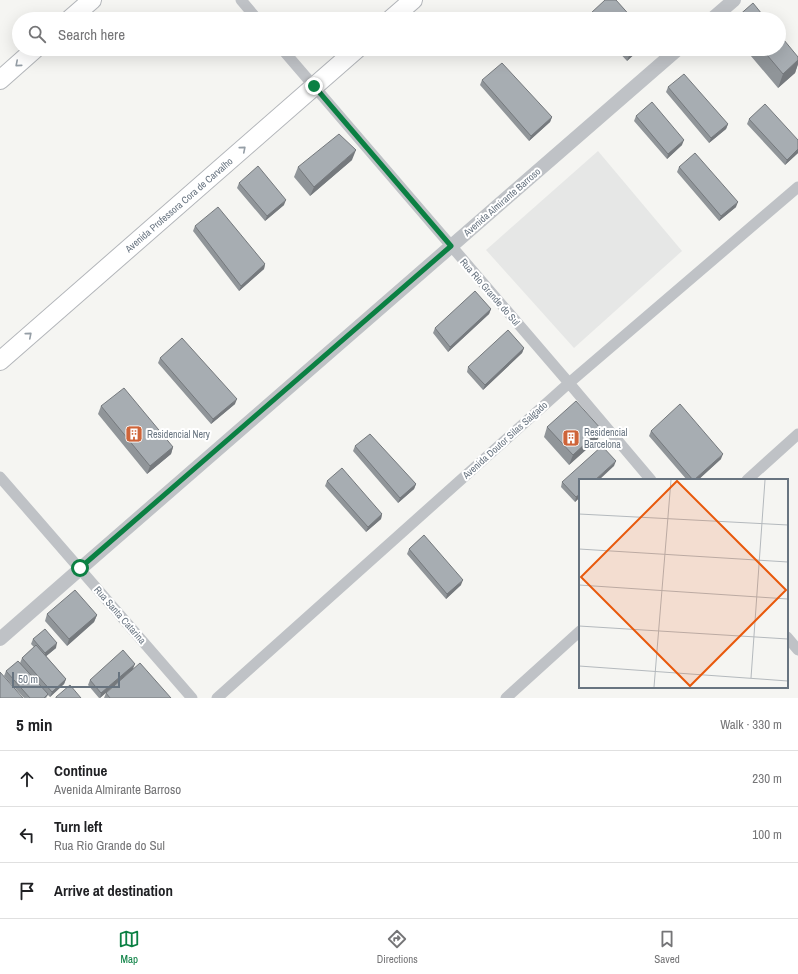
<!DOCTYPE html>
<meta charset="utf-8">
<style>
:root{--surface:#fff;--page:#f6f6f6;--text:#202124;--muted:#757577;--line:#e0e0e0;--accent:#0b8043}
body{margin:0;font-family:"Archivo Narrow",sans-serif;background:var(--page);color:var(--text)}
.scale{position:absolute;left:12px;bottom:10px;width:108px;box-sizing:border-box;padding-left:4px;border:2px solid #687480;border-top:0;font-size:11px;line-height:14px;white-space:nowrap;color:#687480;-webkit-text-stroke:3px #fff;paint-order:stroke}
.stop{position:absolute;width:12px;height:12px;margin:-9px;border:3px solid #0b8043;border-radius:50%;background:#fff}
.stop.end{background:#0b8043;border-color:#fff;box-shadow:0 1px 4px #0008}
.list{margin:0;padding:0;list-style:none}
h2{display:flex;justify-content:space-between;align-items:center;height:52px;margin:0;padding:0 16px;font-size:17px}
h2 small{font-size:13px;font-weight:400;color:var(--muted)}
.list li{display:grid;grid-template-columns:26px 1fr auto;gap:12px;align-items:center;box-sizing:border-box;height:56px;padding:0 16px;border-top:1px solid var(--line)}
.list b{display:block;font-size:15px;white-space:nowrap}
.list p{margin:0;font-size:13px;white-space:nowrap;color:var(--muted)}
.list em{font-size:13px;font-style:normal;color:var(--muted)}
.icon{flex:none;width:22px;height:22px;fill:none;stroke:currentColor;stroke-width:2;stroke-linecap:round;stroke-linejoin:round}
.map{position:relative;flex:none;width:798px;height:698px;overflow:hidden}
.search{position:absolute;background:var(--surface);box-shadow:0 4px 16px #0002;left:12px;right:12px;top:12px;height:44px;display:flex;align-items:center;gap:10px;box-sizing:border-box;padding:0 14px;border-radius:22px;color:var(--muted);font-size:15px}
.sheet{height:220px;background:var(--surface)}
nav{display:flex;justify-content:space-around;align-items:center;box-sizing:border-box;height:56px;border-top:1px solid var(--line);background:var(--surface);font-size:11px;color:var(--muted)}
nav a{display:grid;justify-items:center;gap:2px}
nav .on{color:var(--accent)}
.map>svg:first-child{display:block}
</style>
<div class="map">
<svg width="798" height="698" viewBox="0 0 798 698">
<rect width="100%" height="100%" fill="#f5f5f2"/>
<path fill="#e6e7e6" d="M598 151 682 251 574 348 486 250Z"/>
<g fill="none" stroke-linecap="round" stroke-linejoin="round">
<g stroke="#b3b6ba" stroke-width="20">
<path id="primary" d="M70 19 92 0
M391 19 413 0
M0 80 35 49
M0 361 357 49"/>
</g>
<path stroke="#bfc2c6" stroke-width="11" d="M241 0 257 19
M282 49 569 383 651 480
M0 477 192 698
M747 480 798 434
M787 637 798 650
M217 698 569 383 798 187
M506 698 580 631"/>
<path stroke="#bfc2c6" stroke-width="14" d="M712 19 734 0
M0 639 80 569 678 49"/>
<use href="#primary" stroke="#fff" stroke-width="18"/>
</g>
<path fill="#909599" d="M591 13 633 19H590L589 18Z
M616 49H640L627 61Z
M745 49H779L798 57V64L795 73 778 88Z
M482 80 552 117 550 122 529 141 480 85Z
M668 87 728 124 726 129 709 143 666 92Z
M636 116 682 145 667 159 634 121Z
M749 119 798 140V153L785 165 747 124Z
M352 160 310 196 294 177 298 167Z
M679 167 736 207 719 221 677 172Z
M239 183 284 205 265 221 237 188Z
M195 226 265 264 264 269 239 291 193 231Z
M491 309 489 314 448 352 433 333 435 328Z
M524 348 522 353 483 390 467 372 468 367Z
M160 358 235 404 211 424 158 363Z
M101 406 173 447 171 454 147 474 98 414Z
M547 427 601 429 598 439 569 465 544 437Z
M651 431 721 459 698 480H687L649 436Z
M355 446 416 484 414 489 398 503 353 451Z
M614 466 580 480V497L575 502 561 487 562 482Z
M327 481 382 514 381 519 366 532 325 486Z
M409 549 461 585 446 599 407 554Z
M47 614 97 615 94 622 67 646 45 621Z
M33 639 56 648 46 656 66 679 64 684 50 697 48 695 46 698H24L4 676 6 671 20 663 22 658 34 647 31 644Z
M133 669 100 698H99L88 685 90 680Z
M106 693 171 698H104Z"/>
<path fill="#75797d" d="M636 49H640L627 61 629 56Z
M798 60V64L795 73 778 88 783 74Z
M552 117 550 122 529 141 531 136Z
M728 124 726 129 709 143 711 138Z
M684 140 682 145 667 159 668 154Z
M798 149V153L785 165 787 160Z
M356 150 352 160 310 196 314 187Z
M286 200 284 205 265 221 267 216Z
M738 202 736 207 719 221 721 216Z
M265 264 264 269 239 291 241 286Z
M491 309 489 314 448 352 450 347Z
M524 348 522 353 483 390 485 385Z
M237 399 235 404 211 424 213 419Z
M601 429 598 439 569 465 573 455Z
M173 447 171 454 147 474 150 466Z
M723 454 721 459 698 480H694Z
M616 461 614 466 599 480H595Z
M416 484 414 489 398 503 400 498Z
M580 494V497L575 502 576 497Z
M382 514 381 519 366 532 368 527Z
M463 580 461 585 446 599 447 594Z
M97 615 94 622 67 646 69 639Z
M57 643 56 648 44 658 45 653Z
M135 664 133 669 100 698 101 693Z
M66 679 64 684 50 697 52 692Z"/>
<path fill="#a7adb2" stroke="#75797d" d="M605 0H616L633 19H596L591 13Z
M753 3 766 19H737L736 18Z
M779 34 798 57V60L783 74 762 49H779Z
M623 49H636L629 56Z
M502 63 552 117 531 136 482 80Z
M684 74 728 124 711 138 668 87Z
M652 102 684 140 668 154 636 116Z
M765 104 798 140V149L787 160 749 119Z
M339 134 356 150 314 187 298 167Z
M695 153 738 202 721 216 679 167Z
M258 166 286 200 267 216 239 183Z
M218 207 265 264 241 286 195 226Z
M475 291 491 309 450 347 435 328Z
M508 330 524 348 485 385 468 367Z
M182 338 237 399 213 419 160 358Z
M124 388 173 447 150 466 101 406Z
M576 401 601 429 573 455 547 427Z
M680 404 723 454 694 480H693L651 431Z
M370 434 416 484 400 498 355 446Z
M602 446 616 461 595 480H580V494L576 497 562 482Z
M342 468 382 514 368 527 327 481Z
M424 535 463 580 447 594 409 549Z
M75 590 97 615 69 639 47 614Z
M45 629 57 643 45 653 33 639Z
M36 645 66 679 52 692 22 658Z
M123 650 135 664 101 693 90 680Z
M18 661 48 694 44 698H30L6 671Z
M140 663 171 698H110L106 693Z
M0 672 23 698H0Z
M70 685 81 698H56V697Z"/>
<defs><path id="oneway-chevron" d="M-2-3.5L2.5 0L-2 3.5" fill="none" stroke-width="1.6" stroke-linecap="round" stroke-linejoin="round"/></defs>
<g stroke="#959ea6">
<use href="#oneway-chevron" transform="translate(18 64) rotate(139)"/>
<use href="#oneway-chevron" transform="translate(243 149) rotate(-41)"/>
<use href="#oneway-chevron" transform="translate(29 335) rotate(-41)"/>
</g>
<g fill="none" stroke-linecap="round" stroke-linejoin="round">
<path stroke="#0b8043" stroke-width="5" d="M80 568 451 246 314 86"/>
</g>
<defs>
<g id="building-square" transform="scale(0.9)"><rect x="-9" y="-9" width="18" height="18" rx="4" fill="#ce6439" stroke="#fff"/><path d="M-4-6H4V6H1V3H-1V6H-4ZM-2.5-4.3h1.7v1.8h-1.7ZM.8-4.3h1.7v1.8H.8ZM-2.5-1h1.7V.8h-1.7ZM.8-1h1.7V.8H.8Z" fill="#fff"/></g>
</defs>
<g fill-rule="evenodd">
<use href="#building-square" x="134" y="434"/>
<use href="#building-square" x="571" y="438"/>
</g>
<g text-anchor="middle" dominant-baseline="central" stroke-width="4" stroke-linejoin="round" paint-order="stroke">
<g font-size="10" fill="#687480" stroke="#fff">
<text transform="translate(502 202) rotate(-41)">Avenida Almirante Barroso</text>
<text transform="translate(179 205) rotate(-41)">Avenida Professora Cora de Carvalho</text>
<text transform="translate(490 292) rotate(49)">Rua Rio Grande do Sul</text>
<text transform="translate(505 440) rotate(-42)">Avenida Doutor Silas Salgado</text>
<text transform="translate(120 615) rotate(49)">Rua Santa Catarina</text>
</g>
<g font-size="10" fill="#687480" stroke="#fff" text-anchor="start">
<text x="584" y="432">Residencial<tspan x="584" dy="12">Barcelona</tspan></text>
<text x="147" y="434">Residencial Nery</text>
</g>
</g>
<g transform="translate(579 479)">
<rect width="209" height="209" fill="#f5f5f2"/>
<path fill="none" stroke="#b4b9bd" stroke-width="1" d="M0 35 209 46M0 70 209 83M0 106 209 120M0 147 209 160M0 187 209 202M172 199 186 1M75 208 92 1"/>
<path fill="#e8590c" fill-opacity="0.15" stroke="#e8590c" stroke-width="2" d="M98 2 207 111 111 207 2 98Z"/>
<rect width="209" height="209" fill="none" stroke="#687480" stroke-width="2"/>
</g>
</svg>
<div class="scale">50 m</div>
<div class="stop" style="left:80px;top:568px"></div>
<div class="stop end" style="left:314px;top:86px"></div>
<div class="search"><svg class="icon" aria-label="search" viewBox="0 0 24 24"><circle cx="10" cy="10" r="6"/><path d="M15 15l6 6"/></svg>Search here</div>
</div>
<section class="sheet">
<h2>5 min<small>Walk · 330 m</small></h2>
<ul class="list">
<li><svg class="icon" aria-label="ahead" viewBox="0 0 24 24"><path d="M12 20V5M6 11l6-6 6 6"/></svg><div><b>Continue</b><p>Avenida Almirante Barroso</p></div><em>230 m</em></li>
<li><svg class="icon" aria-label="left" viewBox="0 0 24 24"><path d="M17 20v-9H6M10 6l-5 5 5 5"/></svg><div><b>Turn left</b><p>Rua Rio Grande do Sul</p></div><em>100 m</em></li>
<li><svg class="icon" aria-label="arrive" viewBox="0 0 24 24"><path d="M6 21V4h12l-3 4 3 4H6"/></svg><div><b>Arrive at destination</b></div></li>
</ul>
</section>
<nav>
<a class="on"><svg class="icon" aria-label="map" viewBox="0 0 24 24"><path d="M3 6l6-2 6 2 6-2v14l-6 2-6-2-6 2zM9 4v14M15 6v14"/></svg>Map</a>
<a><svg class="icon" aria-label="directions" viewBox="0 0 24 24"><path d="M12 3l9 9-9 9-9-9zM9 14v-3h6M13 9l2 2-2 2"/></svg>Directions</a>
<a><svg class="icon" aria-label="saved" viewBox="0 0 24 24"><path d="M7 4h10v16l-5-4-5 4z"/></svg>Saved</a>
</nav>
